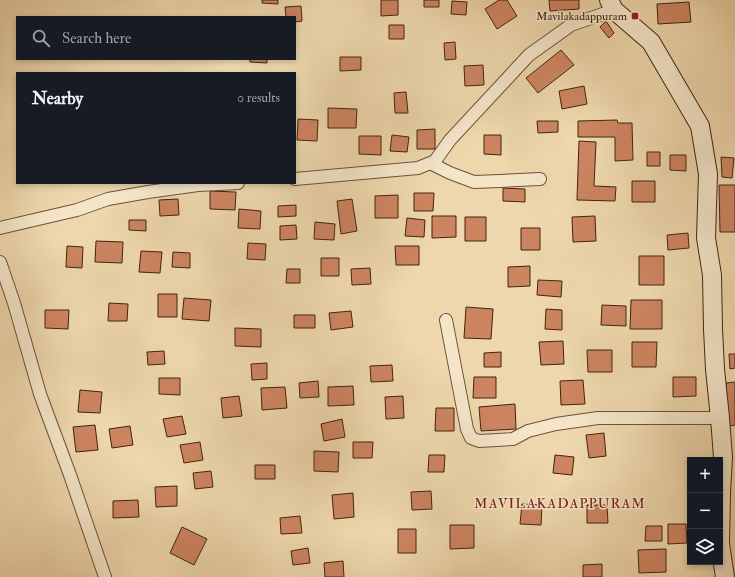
<!DOCTYPE html>
<meta charset="utf-8">
<style>
:root{--surface:#171b24;--page:#20242c;--text:#f1f3f6;--muted:#9ea1a6;--line:#363941}
body{margin:0;font-family:"IM FELL Double Pica",serif;background:var(--page);color:var(--text)}
.controls{position:absolute;right:12px;bottom:12px;display:grid;overflow:hidden;border-radius:0px;box-shadow:0 2px 6px #0003}
.controls button{width:36px;height:36px;display:grid;place-items:center;padding:0;border:0;border-bottom:1px solid var(--line);background:var(--surface);color:var(--text);font:20px sans-serif}
.list{margin:0;padding:0;list-style:none}
h2{display:flex;justify-content:space-between;align-items:center;height:52px;margin:0;padding:0 16px;font-size:17px}
h2 small{font-size:13px;font-weight:400;color:var(--muted)}
.icon{flex:none;width:22px;height:22px;fill:none;stroke:currentColor;stroke-width:2;stroke-linecap:round;stroke-linejoin:round}
.map{position:relative;flex:none;width:735px;height:577px;overflow:hidden}
.search{position:absolute;background:var(--surface);box-shadow:0 2px 6px #0003;left:16px;top:16px;width:280px;height:44px;display:flex;align-items:center;gap:10px;box-sizing:border-box;padding:0 14px;border-radius:0px;color:var(--muted);font-size:15px}
.panel{position:absolute;background:var(--surface);box-shadow:0 2px 6px #0003;left:16px;top:72px;width:280px;height:112px;border-radius:0px}
.map>svg:first-child{display:block}
</style>
<div class="map">
<svg width="735" height="577" viewBox="0 0 735 577">
<rect width="100%" height="100%" fill="#eed7ac"/>
<filter id="stains"><feTurbulence type="fractalNoise" baseFrequency=".005" numOctaves="4"/><feColorMatrix values="0 0 0 0 .2 0 0 0 0 .09 0 0 0 0 .02 0 0 0 .5 -.17"/></filter>
<radialGradient id="worn" r=".72"><stop offset=".6" stop-color="#630" stop-opacity="0"/><stop offset="1" stop-color="#630" stop-opacity=".3"/></radialGradient>
<path fill="#cd8461" stroke="#402410" d="M262 0H278V4L262 3Z
M381 0H398V15L381 16Z
M424 0H439V7H424Z
M499 0H507L517 16 497 29 485 9Z
M549 0H579V9L550 11Z
M452 1 467 2 466 15 451 14Z
M689 2 691 22 658 24 657 4Z
M301 6 302 21 295 22V17H286L285 7Z
M606 21 614 33 609 38 600 27Z
M389 25H404V39H389Z
M455 42 456 59 445 60 444 43Z
M561 50 574 65 538 93 526 78Z
M340 57H361V70L340 71Z
M250 59H267V63L250 62Z
M483 65 484 85 465 86 464 66Z
M584 86 587 104 562 109 559 91Z
M406 92 408 113H395L394 93Z
M328 108 357 109 356 128H328Z
M298 119 318 120 317 141 297 140Z
M617 120 618 123H632L633 160 615 161V137H578V121Z
M537 121H558V132L538 133Z
M435 129V149H417V130Z
M392 135 409 137 407 152 390 151Z
M484 135H501V155L484 154Z
M359 136H381V155L359 154Z
M579 141 596 142 594 186 616 187 615 201 577 200Z
M647 152H660V166H647Z
M670 155H686V171L670 170Z
M721 157 734 158 732 178 722 177Z
M632 181H655V202H632Z
M719 185H735V232H720Z
M503 188 525 189V202L503 201Z
M210 191 236 192 235 210 210 209Z
M414 193H434L433 211H414Z
M398 195V218H375V196Z
M178 199 179 215 160 216 159 200Z
M352 199 357 231 341 234 337 201Z
M296 205V216L278 217V206Z
M239 209 261 211 260 229 238 228Z
M432 216H456V237L432 238Z
M595 216 596 241 573 242 572 217Z
M465 217H486V241H465Z
M407 218 425 220 424 237 405 236Z
M129 220H146V231L129 230Z
M315 222 335 224 334 240 314 239Z
M296 225 297 239 280 240V226Z
M521 228H540V250H521Z
M688 233 689 248 668 250 667 235Z
M96 241 123 242 122 263 95 262Z
M248 243 266 244 265 260 247 259Z
M67 246 83 247 82 268 66 267Z
M395 246H419V265H396Z
M141 251 162 252 160 273 139 272Z
M173 252 190 253V268L172 267Z
M639 256H664V285H639Z
M321 258H339V276H321Z
M530 266V286L508 287V267Z
M370 268 371 284 352 285 351 269Z
M287 269H300V283H286Z
M538 280 562 281 561 297 537 295Z
M158 294H177V317H158Z
M184 298 211 300 209 321 182 319Z
M631 300H662V329H630Z
M109 303 128 304 127 321H108Z
M602 305 626 306V326L601 325Z
M466 307 493 309 491 339 464 338Z
M546 309 562 310V330L545 329Z
M45 310H69L68 329 45 328Z
M351 311 353 327 331 330 329 313Z
M294 315H315V328H294Z
M235 328 261 329V347L235 346Z
M563 341 564 364 541 365 539 342Z
M632 342H657L656 367H632Z
M587 350H612V372H588Z
M164 351 165 364 148 365 147 352Z
M501 352V367H484V353Z
M729 354H735V368L730 369Z
M267 363V379L252 380 251 364Z
M392 365 393 381 371 382 370 366Z
M474 377H496V398H473Z
M673 377H696V396L673 397Z
M159 378H180V395L159 394Z
M583 380 585 404 561 405 560 381Z
M318 381 319 397 300 398 299 383Z
M735 382V425L729 426 726 383Z
M353 386 354 405 328 406V387Z
M285 387 287 408 262 410 261 388Z
M80 390 102 392 100 413 78 412Z
M239 396 242 416 223 418 221 398Z
M403 396 404 418 386 419 385 397Z
M515 404 516 429 481 431 479 407Z
M436 408H454V431H435Z
M182 416 186 434 167 437 163 419Z
M342 419 345 437 324 441 321 424Z
M95 425 98 450 76 452 73 427Z
M130 426 133 445 112 448 109 429Z
M604 433 606 456 589 458 586 435Z
M200 442 203 460 184 463 180 445Z
M353 442H373L372 458H353Z
M314 451 339 452 338 472 314 471Z
M429 455H445L444 472H428Z
M555 455 574 457 572 475 553 473Z
M255 465H275V479H255Z
M211 471 213 487 195 489 193 473Z
M177 486V506L156 507 155 487Z
M431 491 432 509 412 510 411 492Z
M353 493 354 517 334 519 332 495Z
M138 500 139 517 113 518V501Z
M522 504 542 505 541 525 520 524Z
M587 505H607L608 523H587Z
M300 516 302 533 281 534 280 518Z
M668 524H686L687 543 668 544Z
M450 525H474V548L450 549Z
M646 526H662V541H645Z
M182 527 207 539 194 565 170 553Z
M398 529H416V553H398Z
M308 548 310 563 293 565 291 551Z
M666 549V572L639 573 638 550Z
M343 561 344 577H325L324 563Z
M602 564V577H583V565Z"/>
<g fill="none" stroke-linecap="round" stroke-linejoin="round">
<g stroke="#6c5137" stroke-width="14">
<path id="minor" d="M430 163 450 173 474 182 500 181 540 179
M295 179 418 168 435 161 450 140 529 55 571 25 614 10
M0 228 77 210 108 199 148 192 198 185 238 183
M0 262 14 303 40 394 70 475 105 577
M446 320 467 429 471 438 479 441 513 439 528 431 556 424 598 418H720"/>
</g>
<g stroke="#402410" stroke-width="20">
<path id="secondary" d="M609 0 614 10 651 42 700 126 708 174 706 238 712 275 713 329 715 369 720 418 723 457 721 492 720 544 725 577"/>
</g>
<use href="#minor" stroke="#f4e5c9" stroke-width="12"/>
<use href="#secondary" stroke="#f4e5c9" stroke-width="18"/>
</g>
<rect fill="#8f2418" stroke="#f4e5c9" stroke-width="1.5" x="631" y="12" width="8" height="8" rx="2"/>
<g text-anchor="middle" dominant-baseline="central" stroke-width="3" stroke-linejoin="round" paint-order="stroke">
<g font-size="12" fill="#402410" stroke="#f4e5c9" text-anchor="end">
<text x="627" y="16">Mavilakadappuram</text>
</g>
<g font-size="14" letter-spacing="1" fill="#7a1f14" stroke="#f4e5c9">
<text x="560" y="503">MAVILAKADAPPURAM</text>
</g>
</g>
<rect width="100%" height="100%" filter="url(#stains)"/>
<rect width="100%" height="100%" fill="url(#worn)"/>
</svg>
<div class="controls">
<button>+</button>
<button>−</button>
<button><svg class="icon" aria-label="layers" viewBox="0 0 24 24"><path d="M12 4l9 5-9 5-9-5zM3 14l9 5 9-5"/></svg></button>
</div>
<div class="search"><svg class="icon" aria-label="search" viewBox="0 0 24 24"><circle cx="10" cy="10" r="6"/><path d="M15 15l6 6"/></svg>Search here</div>
<section class="panel">
<h2>Nearby<small>0 results</small></h2>
<ul class="list">
</ul>
</section>
</div>
